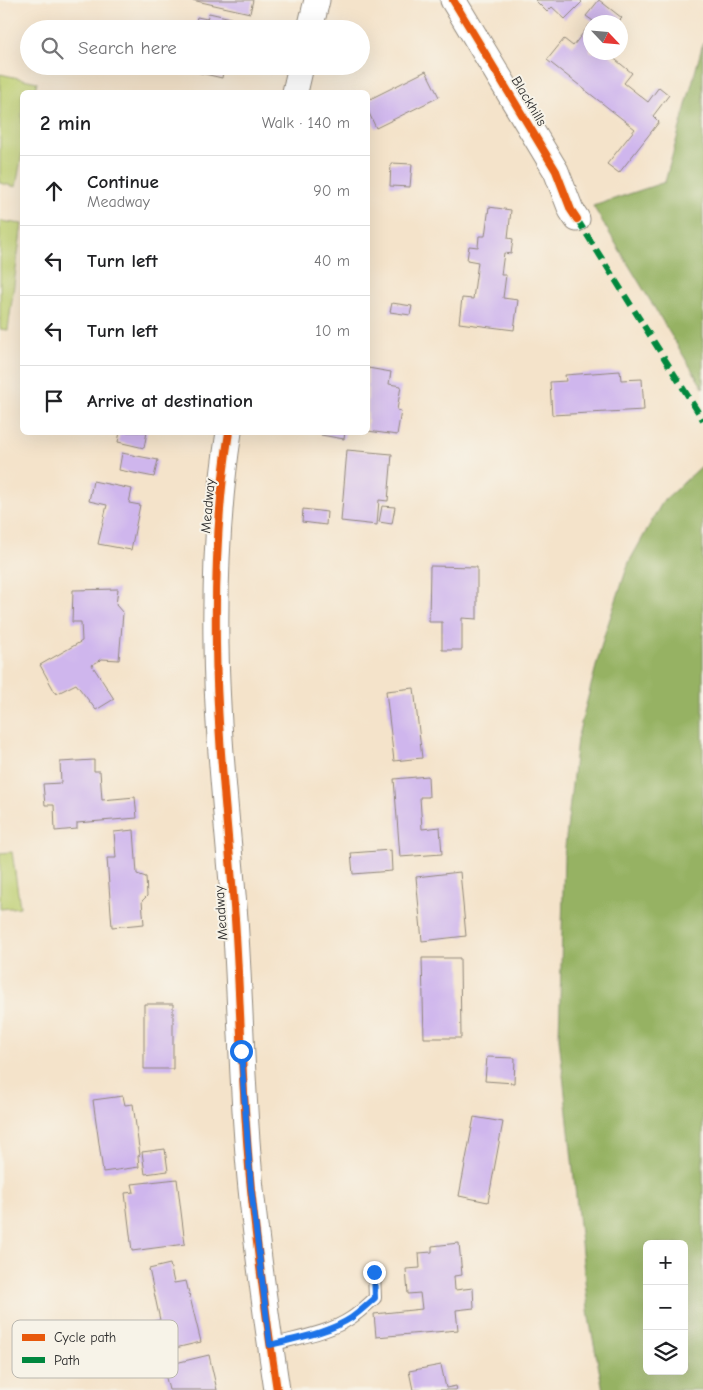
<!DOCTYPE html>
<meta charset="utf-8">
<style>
:root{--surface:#fff;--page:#f6f6f6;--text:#202124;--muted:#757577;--line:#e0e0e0}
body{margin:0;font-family:"Comic Neue",sans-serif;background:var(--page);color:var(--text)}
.controls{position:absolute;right:15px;bottom:15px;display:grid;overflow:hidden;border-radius:8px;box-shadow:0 5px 20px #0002}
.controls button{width:45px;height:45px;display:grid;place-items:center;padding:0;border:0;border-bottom:1px solid var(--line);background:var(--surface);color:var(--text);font:25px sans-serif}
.compass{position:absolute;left:583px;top:15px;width:45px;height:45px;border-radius:50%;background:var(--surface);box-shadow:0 5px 20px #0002;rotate:116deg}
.stop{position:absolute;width:15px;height:15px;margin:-11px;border:4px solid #1a73e8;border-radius:50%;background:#fff}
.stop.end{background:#1a73e8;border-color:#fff;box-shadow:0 1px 5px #0008}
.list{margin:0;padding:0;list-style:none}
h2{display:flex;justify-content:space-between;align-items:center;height:65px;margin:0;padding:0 20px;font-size:21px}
h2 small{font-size:16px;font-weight:400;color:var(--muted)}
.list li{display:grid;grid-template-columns:32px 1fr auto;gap:15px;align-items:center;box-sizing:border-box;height:70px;padding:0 20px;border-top:1px solid var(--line)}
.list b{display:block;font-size:19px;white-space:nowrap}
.list p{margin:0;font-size:16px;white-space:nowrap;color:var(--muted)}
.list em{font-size:16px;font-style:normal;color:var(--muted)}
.icon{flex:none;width:28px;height:28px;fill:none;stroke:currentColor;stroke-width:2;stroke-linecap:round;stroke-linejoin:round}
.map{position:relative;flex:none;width:703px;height:1390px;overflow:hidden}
.search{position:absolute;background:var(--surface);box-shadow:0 5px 20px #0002;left:20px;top:20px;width:350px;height:55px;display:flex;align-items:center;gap:12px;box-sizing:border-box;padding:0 18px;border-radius:28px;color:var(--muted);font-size:19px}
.panel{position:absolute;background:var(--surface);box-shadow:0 5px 20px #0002;left:20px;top:90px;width:350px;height:345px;border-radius:8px}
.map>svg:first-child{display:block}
</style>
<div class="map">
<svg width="703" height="1390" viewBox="0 0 703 1390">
<rect width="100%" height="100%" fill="#f7f3e8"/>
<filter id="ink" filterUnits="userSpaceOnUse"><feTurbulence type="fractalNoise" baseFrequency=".02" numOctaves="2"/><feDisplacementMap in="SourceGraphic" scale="10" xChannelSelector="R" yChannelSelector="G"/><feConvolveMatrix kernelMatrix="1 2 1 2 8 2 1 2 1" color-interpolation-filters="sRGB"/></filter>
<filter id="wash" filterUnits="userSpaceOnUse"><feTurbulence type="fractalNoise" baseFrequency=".0096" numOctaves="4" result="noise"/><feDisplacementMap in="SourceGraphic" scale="20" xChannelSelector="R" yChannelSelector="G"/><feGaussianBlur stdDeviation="1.12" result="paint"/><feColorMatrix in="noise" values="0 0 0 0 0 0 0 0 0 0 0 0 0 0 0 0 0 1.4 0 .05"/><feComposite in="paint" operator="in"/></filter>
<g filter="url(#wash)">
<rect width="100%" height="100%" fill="#f4e3ca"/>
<path fill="#becf72" stroke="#747d4e" d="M0 74 37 82 35 92H22V154L16 187 0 183Z
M0 221 22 224 8 330 0 329Z
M12 852 20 907 0 909V853Z"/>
<path fill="#96b264" stroke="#606e48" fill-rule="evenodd" d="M703 43V388L593 206 665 182Z
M703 465V1390H603L589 1318 559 1038 564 856 577 739 604 636 629 562 663 501ZM647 1244H684V1371H647Z"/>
<g id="blocks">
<path fill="#cfb6ed" d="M192 0H253L250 13Z
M535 0H580L582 2 565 19 552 7 547 12Z
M599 0 622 18 618 22H592L593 21 586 16Z
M209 13 231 18 228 29H194L197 17 207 19Z
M590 24V52H606L632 73 624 83 648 102 659 87 669 95 653 116 659 122 619 173 607 164 635 129 547 60 564 39 573 46Z
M184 66H224L222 78 183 69Z
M426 71 439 97 376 128 368 111V100Z
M391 163 412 164 410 187 390 186Z
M489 207 511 210 508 238 513 239 511 254 504 253 501 275H506L503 298 518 300 514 330 459 323 462 298 473 299 478 262 467 260 469 246 478 247 479 236H485Z
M392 303 412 306 410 315 390 312Z
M368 368 391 372 389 384 401 386 397 410 401 411 397 435 368 431Z
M620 371 621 380 642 379 644 410 552 415 550 382 566 381 565 375Z
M120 432H147L144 448 118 442Z
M322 432H345L344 439 321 435Z
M347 450 392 454 388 501 379 500 377 525 341 521Z
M122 453 158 460 154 477 119 470Z
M93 481 132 489 129 503 140 505 131 550 98 544 107 505 89 501Z
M382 506 395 507 392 524 379 522Z
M303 509 327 512 326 525 302 522Z
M430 566 477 567V619L462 618V650H442V622H429Z
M118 589 116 605 123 613 119 660 102 659 92 665 114 699 96 710 76 684 56 694 40 665 82 641 81 622H72L73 590Z
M414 688 422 758 394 761 386 691Z
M94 760V771H100L102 800 135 797 137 818 77 823V829L55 831 54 805H45L43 784 61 783 60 762Z
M428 776 429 797H420L422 829 440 827 442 854 400 857 394 779Z
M134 830 137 874 146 877 147 896 142 901 144 924 112 927 107 858H116L114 832Z
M391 850 392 871 353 874 351 853Z
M460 872 466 936 422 941 416 877Z
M422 958H460L461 1038H424Z
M144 1004H173V1069H144Z
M487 1057 515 1058 514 1083 485 1081Z
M123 1096 125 1105 133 1104 140 1155 138 1156 139 1167 103 1172 93 1100Z
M474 1117 503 1122 488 1202 459 1196Z
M165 1149 168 1171 145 1174 142 1152Z
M177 1179 185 1244 132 1251 125 1193 134 1192 132 1184Z
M459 1243 462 1275 454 1276 455 1290 473 1288 474 1308 456 1310 458 1330 376 1337 374 1314 422 1309 420 1293 408 1294 406 1269 420 1268 419 1253 432 1252V1246Z
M170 1264 174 1283 186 1281 201 1342 154 1353 147 1323 160 1320 149 1269Z
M209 1355 217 1390H169L163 1366Z
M441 1365 446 1388 456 1386 457 1390H413L409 1371Z"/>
</g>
</g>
<g filter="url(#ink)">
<use href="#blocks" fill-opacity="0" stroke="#90877a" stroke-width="1"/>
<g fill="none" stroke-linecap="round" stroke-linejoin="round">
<g stroke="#90877a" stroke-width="14">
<path id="lane" d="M271 1345C296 1338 329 1333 351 1318 360 1312 367 1305 375 1298L374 1272"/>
</g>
<g stroke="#90877a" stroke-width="27">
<path id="street" d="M453 0 556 171 571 210 577 219
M310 29 317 0
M295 92 301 66
M229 432C218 502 215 574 216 644 217 736 228 828 235 919 241 1009 242 1099 251 1189 258 1256 267 1323 277 1390"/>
</g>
<use href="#lane" stroke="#fff" stroke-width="12"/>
<use href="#street" stroke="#fff" stroke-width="25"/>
<path stroke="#00873e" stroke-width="6" stroke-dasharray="12 6" stroke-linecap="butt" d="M577 219 703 420"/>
<g stroke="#f7f3e8" stroke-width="11">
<path id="cycleway" d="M453 0 556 171 571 210 577 219
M229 432C218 502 215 574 216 644 217 736 228 828 235 919 241 1009 242 1099 251 1189 258 1256 267 1323 277 1390"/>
</g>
<use href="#cycleway" stroke="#e8590c" stroke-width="8"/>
</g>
</g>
<g fill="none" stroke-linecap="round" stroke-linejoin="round" filter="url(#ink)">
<path stroke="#1a73e8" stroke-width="6" d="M241 1051 251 1188 270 1345C297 1338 328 1333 351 1318 360 1312 367 1305 375 1298L374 1272"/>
</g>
<g text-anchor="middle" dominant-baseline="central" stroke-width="4" stroke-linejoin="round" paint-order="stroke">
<g font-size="14" fill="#2b2b2b" stroke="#f7f3e8">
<text transform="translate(529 101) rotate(59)">Blackhills</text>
<text transform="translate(208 506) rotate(-85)">Meadway</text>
<text transform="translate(221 913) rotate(-94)">Meadway</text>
</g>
</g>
<rect x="12" y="1320" width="166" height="58" rx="8" fill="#f7f3e8" stroke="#bab7af" stroke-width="1"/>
<rect x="22" y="1334" width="23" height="7" fill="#e8590c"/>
<rect x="22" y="1357" width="23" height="6" fill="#00873e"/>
<g font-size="14" fill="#2b2b2b">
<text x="54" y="1342">Cycle path</text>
<text x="54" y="1365">Path</text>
</g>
</svg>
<div class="controls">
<button>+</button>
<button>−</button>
<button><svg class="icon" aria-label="layers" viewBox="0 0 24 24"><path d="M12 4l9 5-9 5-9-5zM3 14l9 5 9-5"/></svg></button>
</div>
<svg class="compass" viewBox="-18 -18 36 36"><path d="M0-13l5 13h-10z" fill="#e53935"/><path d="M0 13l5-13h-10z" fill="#757577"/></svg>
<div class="stop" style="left:241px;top:1051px"></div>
<div class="stop end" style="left:374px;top:1272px"></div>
<div class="search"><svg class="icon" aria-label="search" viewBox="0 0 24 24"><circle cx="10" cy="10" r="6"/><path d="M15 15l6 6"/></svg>Search here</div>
<section class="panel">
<h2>2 min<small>Walk · 140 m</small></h2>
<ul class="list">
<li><svg class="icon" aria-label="ahead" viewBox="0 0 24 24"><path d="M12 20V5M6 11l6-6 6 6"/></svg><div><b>Continue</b><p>Meadway</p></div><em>90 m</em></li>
<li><svg class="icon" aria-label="left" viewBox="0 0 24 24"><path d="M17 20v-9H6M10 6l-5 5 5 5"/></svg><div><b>Turn left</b></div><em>40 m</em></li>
<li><svg class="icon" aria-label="left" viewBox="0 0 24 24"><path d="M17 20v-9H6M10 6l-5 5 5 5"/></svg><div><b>Turn left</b></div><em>10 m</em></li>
<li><svg class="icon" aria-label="arrive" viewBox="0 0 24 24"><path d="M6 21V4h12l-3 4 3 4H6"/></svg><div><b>Arrive at destination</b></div></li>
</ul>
</section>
</div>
